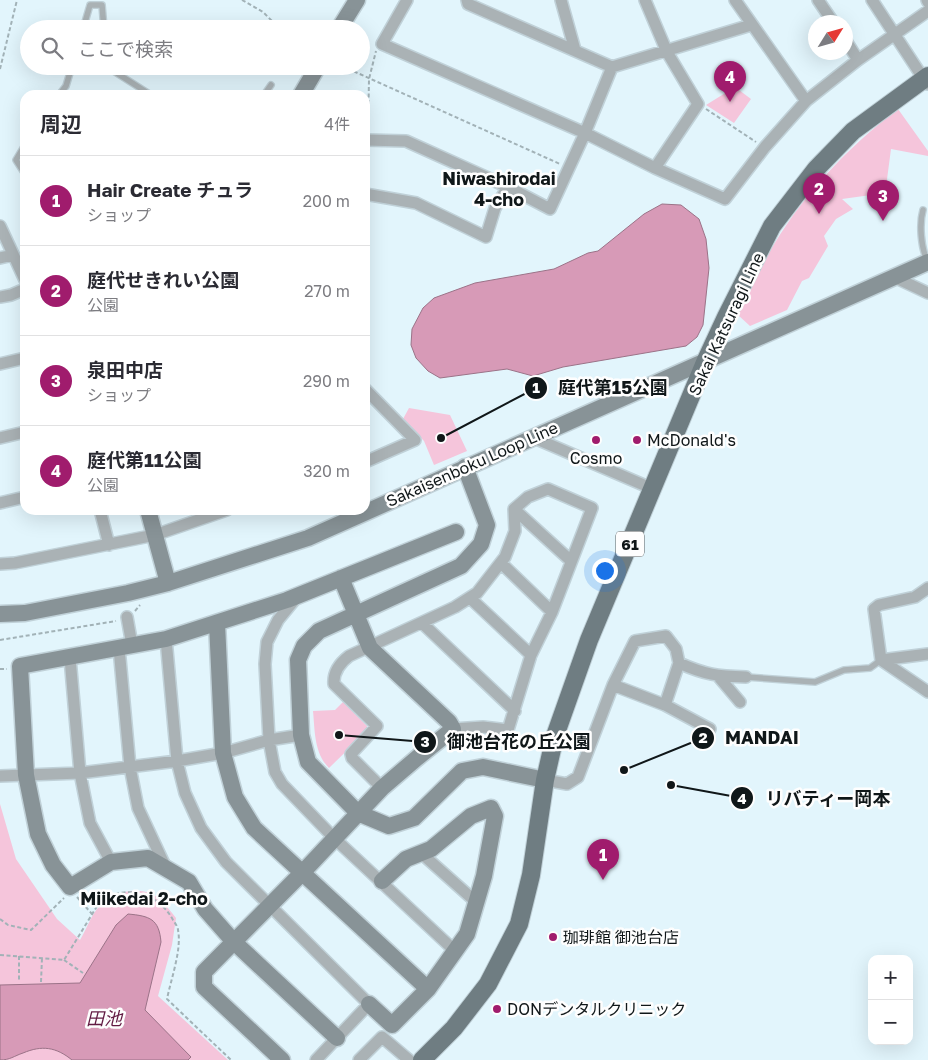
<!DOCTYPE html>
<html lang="ja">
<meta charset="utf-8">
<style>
:root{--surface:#fff;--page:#f7f7f7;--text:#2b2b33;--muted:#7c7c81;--line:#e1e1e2;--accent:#a01c6d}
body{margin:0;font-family:"Golos Text","Noto Sans JP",sans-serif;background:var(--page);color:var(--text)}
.controls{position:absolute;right:15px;bottom:15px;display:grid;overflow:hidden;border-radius:10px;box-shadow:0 5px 20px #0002}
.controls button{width:45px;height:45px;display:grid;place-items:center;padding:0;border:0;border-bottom:1px solid var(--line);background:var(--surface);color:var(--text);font:25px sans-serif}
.compass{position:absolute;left:808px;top:15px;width:45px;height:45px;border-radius:50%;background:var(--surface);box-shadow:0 5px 20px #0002;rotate:53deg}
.you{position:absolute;left:604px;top:570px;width:18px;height:18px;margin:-12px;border:4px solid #fff;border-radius:50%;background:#1a73e8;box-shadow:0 0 0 8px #1a73e833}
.badge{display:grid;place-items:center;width:32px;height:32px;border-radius:50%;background:var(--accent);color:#fff;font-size:16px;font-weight:700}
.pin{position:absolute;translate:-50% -41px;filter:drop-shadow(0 1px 2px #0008)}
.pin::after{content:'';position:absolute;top:26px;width:18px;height:15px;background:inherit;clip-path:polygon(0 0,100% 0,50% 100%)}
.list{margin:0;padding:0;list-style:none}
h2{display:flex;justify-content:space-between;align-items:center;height:65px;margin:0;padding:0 20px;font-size:21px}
h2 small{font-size:16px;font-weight:400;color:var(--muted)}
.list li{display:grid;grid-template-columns:32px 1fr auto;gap:15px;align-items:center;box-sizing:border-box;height:90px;padding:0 20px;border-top:1px solid var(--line)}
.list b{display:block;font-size:19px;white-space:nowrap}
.list p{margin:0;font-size:16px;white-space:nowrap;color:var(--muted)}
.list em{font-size:16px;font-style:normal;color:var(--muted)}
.icon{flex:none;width:28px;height:28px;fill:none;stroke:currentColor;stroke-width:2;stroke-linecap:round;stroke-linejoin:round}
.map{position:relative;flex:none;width:928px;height:1060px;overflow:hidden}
.search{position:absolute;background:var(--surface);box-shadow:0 5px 20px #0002;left:20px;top:20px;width:350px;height:55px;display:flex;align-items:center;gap:12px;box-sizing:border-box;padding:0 18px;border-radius:28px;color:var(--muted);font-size:19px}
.panel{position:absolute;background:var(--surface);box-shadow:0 5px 20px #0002;left:20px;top:90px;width:350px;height:425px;border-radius:15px}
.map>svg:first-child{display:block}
</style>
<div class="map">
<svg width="928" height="1060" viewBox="0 0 928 1060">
<rect width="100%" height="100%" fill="#e2f5fc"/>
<path fill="#f5c5db" d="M735 87 751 99 734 123 706 105Z
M898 109 928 151V156L891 149 884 202 871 195 842 199 853 209 836 219 824 236 828 246 809 278 802 281 787 310 750 326 738 315C747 296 755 277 765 260 798 200 844 150 898 109Z
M409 408 450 415 467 451 434 465 424 441 403 419Z
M343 702 367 726V731L329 768C314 753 315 731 313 711L335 710Z
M0 804 16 859 57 919 80 940C86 930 90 918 97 909 111 891 143 883 161 900 166 905 171 912 176 918L172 945 158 996 228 1060H0Z"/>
<path fill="#d79ab7" stroke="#9b7388" d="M662 204 681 205 699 219 706 239 709 268 703 325 697 337 686 346 563 367 533 376 507 369 440 378 428 371 416 358 411 345 412 329 423 308 434 298 475 283 554 269 588 253 598 251 644 214Z
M128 914C150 916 159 919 161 942L145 1010 191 1057 188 1060H72C56 1047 42 1045 23 1053 14 1056 10 1060 0 1060V985L80 983 116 925Z"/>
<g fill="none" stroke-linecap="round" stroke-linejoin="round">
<g stroke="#c0d1d8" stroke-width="8">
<path id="lane" d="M83 29 90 5H102L104 29
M112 66 115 72 151 95
M59 95 66 86 72 66
M264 95 271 85
M25 145 16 160 25 174
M923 210C919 224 921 247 927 260
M746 677 815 682 844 670 870 668 881 660"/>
</g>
<g stroke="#c0d1d8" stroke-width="14">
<path id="street" d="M407 0 382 44 585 133 655 168 725 199 765 147 806 101 858 60 928 11
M467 0 468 4 612 67 751 25
M561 0 575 50
M645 0 667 52 698 104 655 168
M735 0 806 101
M818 0 833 22
M872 0 927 84
M927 0 928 2
M846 41 858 60
M365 140 406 141 508 187 550 209 585 133 612 67
M365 194 416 203 486 237 495 208 508 187
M0 226 25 280
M0 258 13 255
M894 277 928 293
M0 297 11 295 25 289
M0 364 25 358
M365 389 415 440 365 462
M532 437 653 489
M0 438 25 432
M0 503 25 497
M514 509 571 561
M100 510 109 545
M501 563 552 612
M0 564 15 563 155 535 227 510
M928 588 915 597 879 605 874 609 881 660 928 654
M296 598 278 620 267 642 265 664 269 740 275 772 282 784 334 838 455 951
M470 598 531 655
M127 617 132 645
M422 623 515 711
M166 639 177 761 185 793 201 828 226 862 369 1004 316 1060
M119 648 130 767 138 808 166 868
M70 658 80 773 90 823 111 862
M881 660 928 692
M679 663C706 675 717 676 746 677
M718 676 740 702
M613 685 665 705 710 729
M0 776 80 773 177 761 223 753 269 740 301 735
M545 780 567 784 578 777 613 685 635 641 666 636 676 649 679 663 665 705
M382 788 352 758 351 754 377 726 334 684C333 672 340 663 349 656L455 607 477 593 505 557 515 531 514 509 528 497 548 489 592 508 552 612 531 655 508 730 483 727 453 729
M421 853 476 902
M359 1060 382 1037 409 1060"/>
</g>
<g stroke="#c0d1d8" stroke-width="19">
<path id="secondary" d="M339 29 357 0
M301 95 318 66
M465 467 487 525 481 544 461 566 319 631 304 646 298 660 301 735 308 762 358 813 389 826 414 818 462 771 483 767 545 780
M148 510 168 583
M0 614 25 613 128 593 168 583 308 538 928 262
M217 623 223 753 235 797 254 828 428 989
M369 1004 392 1025 428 989 467 934 484 876 495 816 491 808 471 816 431 849 406 859 382 881
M337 1038 234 942 205 909 189 882 148 858 111 862 70 887 53 865 38 834 26 775 20 666 166 639 287 600 456 532
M282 1060 204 987V972L303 872 382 788 417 758 453 729 449 722 370 648 341 578"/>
</g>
<g stroke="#c0d1d8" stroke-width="20">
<path id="primary" d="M422 1060 454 1028 488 984 519 924 531 875 545 780 555 736 589 640 706 360 726 317 772 226 816 169 853 131 928 76"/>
</g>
<path stroke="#a2b2b7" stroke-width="2" stroke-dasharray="4 2.5" stroke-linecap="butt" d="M242 0 263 12 280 29
M342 66 560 164
M0 69 17 0
M706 109 756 142
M368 130 369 79 376 51
M135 611 140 605
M0 640 116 621
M0 669H7
M77 897 92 914
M0 919 8 925 31 930 64 898
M0 955 64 960 99 903C124 883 158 892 173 920 175 923 178 927 178 930 182 949 171 979 167 999L231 1060
M19 956V980
M64 960 83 973
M41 982 42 958"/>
<use href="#lane" stroke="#aab2b5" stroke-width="5.5"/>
<use href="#street" stroke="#aab2b5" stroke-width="11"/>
<use href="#secondary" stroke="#889397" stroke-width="16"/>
<use href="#primary" stroke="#6f7d82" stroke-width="18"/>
</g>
<g fill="#a01c6d" stroke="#fefefe" stroke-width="2">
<circle cx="596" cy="440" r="5"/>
<circle cx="637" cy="440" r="5"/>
<circle cx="553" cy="937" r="5"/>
<circle cx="497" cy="1009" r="5"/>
</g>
<g text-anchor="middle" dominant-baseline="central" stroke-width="5" stroke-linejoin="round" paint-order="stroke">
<rect fill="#fefefe" stroke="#575c5e" stroke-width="1" x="616" y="531.5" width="28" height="25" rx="4"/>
<g font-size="15" font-weight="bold" fill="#101719">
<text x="630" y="544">61</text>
</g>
<g font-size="16" fill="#101719" stroke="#fefefe">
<text transform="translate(726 324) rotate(-65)">Sakai Katsuragi Line</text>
<text transform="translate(472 464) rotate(-24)">Sakaisenboku Loop Line</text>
</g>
<g font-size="16" fill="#101719" stroke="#fefefe" text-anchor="start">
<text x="647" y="440">McDonald's</text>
<text x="596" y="458" text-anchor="middle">Cosmo</text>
<text x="563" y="937">珈琲館 御池台店</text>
<text x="507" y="1009">DONデンタルクリニック</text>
</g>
<g font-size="18" font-weight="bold" fill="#101719" stroke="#fefefe">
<text x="499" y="178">Niwashirodai<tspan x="499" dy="21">4-cho</tspan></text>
<text x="144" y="898">Miikedai 2-cho</text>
</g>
<g font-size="18" font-style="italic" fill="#621b43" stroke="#fefefe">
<text x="104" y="1018">田池</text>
</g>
</g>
<path fill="none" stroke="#101719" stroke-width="2" d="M441 438L536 388M624 770L703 738M339 735L425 742M671 785L742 798"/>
<g fill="#101719" stroke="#fefefe" stroke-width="2">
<circle cx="441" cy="438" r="5"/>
<circle cx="624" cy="770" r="5"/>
<circle cx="339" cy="735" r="5"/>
<circle cx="671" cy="785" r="5"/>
<circle cx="536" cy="388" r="12"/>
<circle cx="703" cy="738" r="12"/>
<circle cx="425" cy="742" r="12"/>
<circle cx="742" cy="798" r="12"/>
</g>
<g font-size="15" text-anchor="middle" font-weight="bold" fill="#fff">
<text x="536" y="393">1</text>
<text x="703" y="743">2</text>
<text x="425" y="747">3</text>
<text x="742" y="804">4</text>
</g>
<g font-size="18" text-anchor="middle" font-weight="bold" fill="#101719" stroke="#fefefe" stroke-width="5" stroke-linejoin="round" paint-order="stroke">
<text x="613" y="394">庭代第15公園</text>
<text x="762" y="744">MANDAI</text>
<text x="519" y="748">御池台花の丘公園</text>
<text x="828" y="805">リバティー岡本</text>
</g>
</svg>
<div class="controls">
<button>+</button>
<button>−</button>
</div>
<svg class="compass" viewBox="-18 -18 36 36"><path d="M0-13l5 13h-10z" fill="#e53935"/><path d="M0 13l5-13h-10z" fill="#7c7c81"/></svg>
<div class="you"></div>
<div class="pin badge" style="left:603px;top:880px">1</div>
<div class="pin badge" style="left:819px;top:214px">2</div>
<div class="pin badge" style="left:883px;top:221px">3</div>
<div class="pin badge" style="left:730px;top:102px">4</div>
<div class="search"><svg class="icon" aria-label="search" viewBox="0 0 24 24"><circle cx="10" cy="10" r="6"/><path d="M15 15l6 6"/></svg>ここで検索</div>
<section class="panel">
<h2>周辺<small>4件</small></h2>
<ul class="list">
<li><span class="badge">1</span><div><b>Hair Create チュラ</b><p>ショップ</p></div><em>200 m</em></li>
<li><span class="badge">2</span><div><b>庭代せきれい公園</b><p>公園</p></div><em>270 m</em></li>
<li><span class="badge">3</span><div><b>泉田中店</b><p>ショップ</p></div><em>290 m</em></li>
<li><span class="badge">4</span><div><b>庭代第11公園</b><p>公園</p></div><em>320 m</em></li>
</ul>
</section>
</div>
